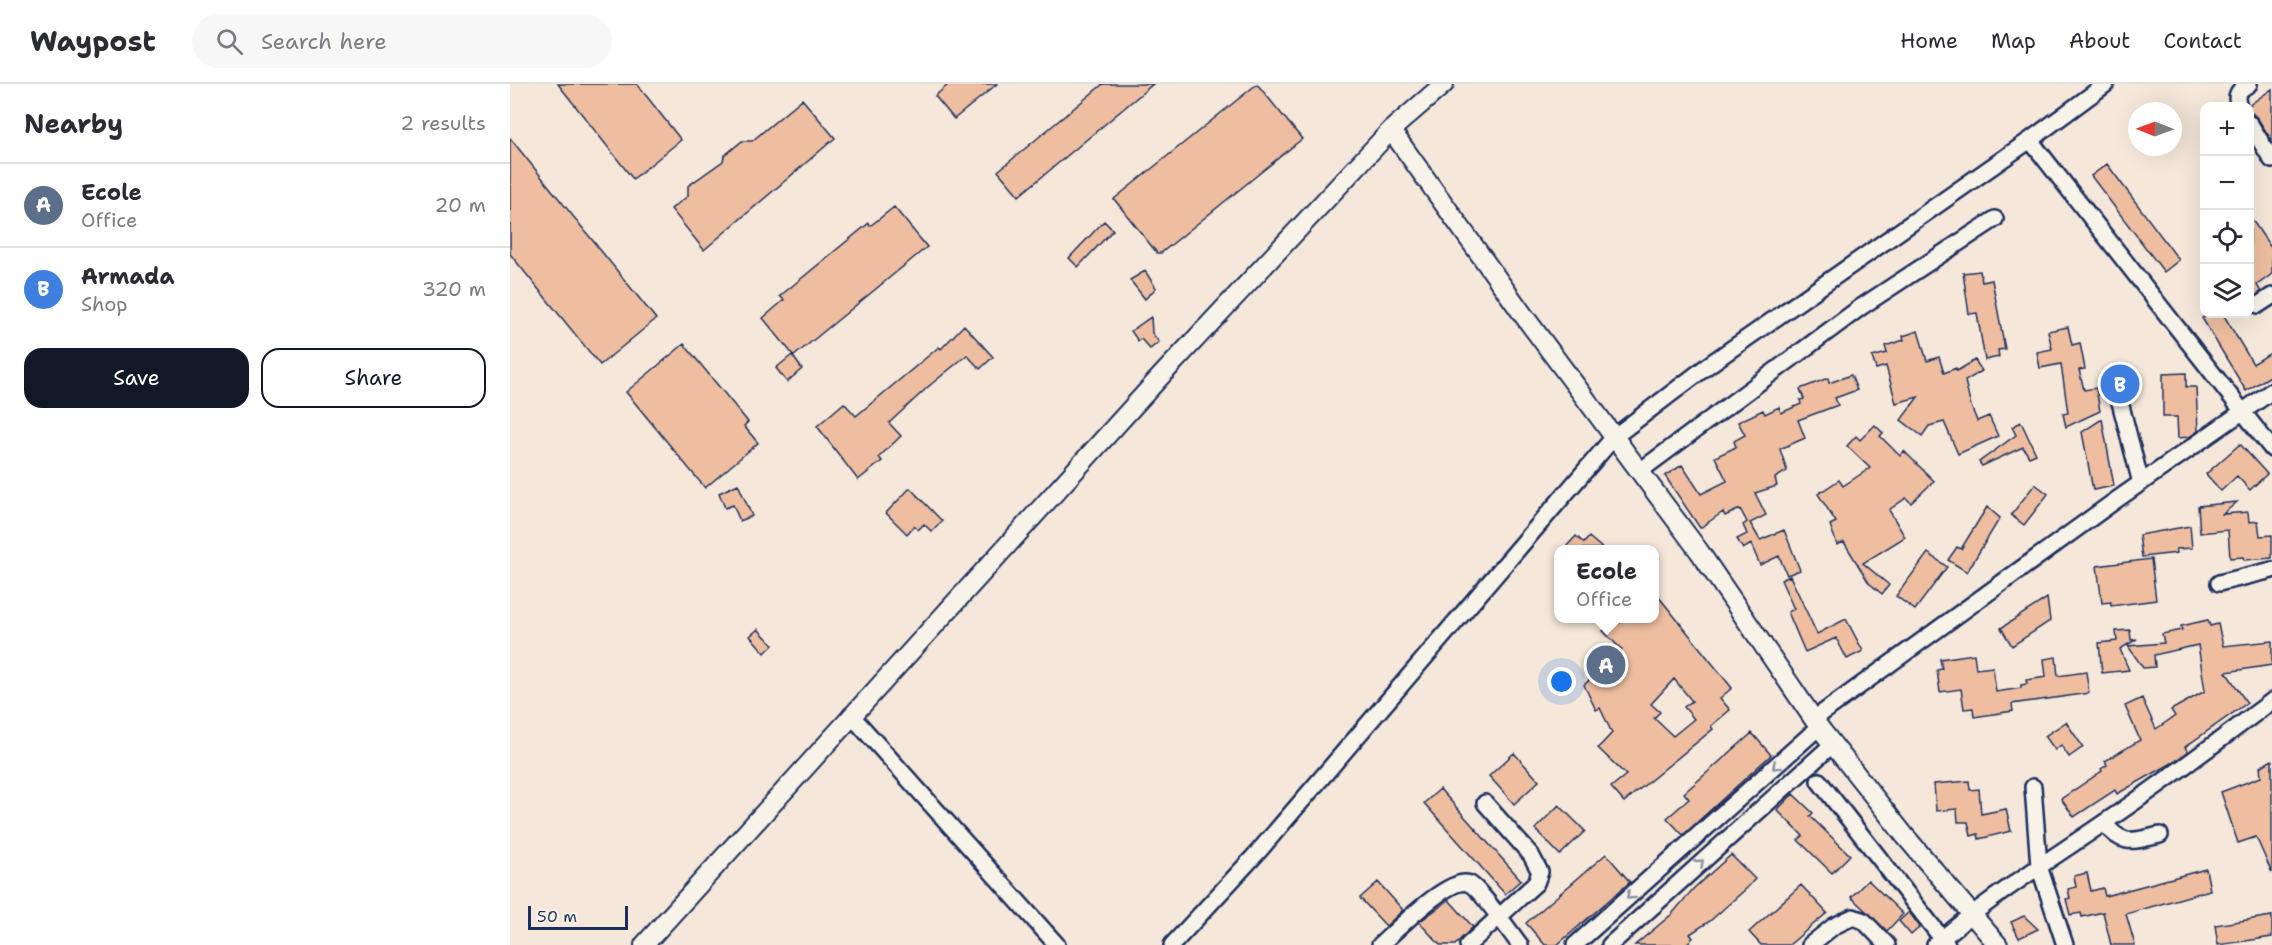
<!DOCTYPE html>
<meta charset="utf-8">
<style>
:root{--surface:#fff;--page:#f7f7f7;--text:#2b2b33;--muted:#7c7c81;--line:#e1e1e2;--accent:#111827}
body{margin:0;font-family:"Shantell Sans",sans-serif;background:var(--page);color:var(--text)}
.controls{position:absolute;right:18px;top:18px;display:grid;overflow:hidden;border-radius:12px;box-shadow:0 6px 24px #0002}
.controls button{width:54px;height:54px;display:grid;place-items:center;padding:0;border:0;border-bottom:2px solid var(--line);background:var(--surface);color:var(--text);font:30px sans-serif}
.compass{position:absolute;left:1618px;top:18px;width:54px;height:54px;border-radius:50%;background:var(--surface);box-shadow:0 6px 24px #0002;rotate:271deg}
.scale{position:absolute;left:18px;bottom:15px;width:100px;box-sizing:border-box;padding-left:6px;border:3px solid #1b2f5e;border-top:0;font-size:16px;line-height:21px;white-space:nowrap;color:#1b2f5e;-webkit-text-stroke:4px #f7f3e8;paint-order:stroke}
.you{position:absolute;left:1052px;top:598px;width:21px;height:21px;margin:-15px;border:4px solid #fff;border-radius:50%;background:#1a73e8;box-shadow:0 0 0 9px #1a73e833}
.badge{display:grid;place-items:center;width:39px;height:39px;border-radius:50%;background:var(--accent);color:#fff;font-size:20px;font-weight:700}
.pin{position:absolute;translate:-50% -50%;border:3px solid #fff;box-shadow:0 2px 6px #0006}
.popup{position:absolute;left:1044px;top:461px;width:105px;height:78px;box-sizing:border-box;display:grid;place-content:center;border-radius:12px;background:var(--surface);filter:drop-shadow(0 2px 4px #0005);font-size:20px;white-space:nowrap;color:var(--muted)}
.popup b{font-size:22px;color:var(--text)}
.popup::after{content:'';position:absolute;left:50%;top:100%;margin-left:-12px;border:12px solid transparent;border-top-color:var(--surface)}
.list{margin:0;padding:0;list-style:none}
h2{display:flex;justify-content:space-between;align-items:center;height:78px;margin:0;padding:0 24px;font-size:26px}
h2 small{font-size:20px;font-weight:400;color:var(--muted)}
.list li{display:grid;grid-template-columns:39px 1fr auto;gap:18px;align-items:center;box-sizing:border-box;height:84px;padding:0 24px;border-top:2px solid var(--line)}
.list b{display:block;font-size:22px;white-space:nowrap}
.list p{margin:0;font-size:20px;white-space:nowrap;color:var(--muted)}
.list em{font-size:20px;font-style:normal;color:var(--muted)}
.actions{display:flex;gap:12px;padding:18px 24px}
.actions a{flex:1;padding:14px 0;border:2px solid var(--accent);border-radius:18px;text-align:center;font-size:21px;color:var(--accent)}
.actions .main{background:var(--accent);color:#fff}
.icon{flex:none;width:33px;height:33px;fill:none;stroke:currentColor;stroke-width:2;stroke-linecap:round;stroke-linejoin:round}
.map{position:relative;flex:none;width:1762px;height:861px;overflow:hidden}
header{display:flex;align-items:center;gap:36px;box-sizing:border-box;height:84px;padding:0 30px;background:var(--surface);border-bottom:2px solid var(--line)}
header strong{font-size:28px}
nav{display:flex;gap:33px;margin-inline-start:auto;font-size:21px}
.search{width:420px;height:54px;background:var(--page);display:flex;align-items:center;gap:15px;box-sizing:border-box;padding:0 21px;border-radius:33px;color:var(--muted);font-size:22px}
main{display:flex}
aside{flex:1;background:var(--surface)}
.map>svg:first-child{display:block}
</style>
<header>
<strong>Waypost</strong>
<div class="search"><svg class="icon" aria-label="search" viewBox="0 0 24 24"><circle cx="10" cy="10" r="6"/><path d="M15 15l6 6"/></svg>Search here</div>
<nav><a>Home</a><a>Map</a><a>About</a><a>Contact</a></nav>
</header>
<main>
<aside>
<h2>Nearby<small>2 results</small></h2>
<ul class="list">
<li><span class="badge" style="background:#5c6f8a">A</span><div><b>Ecole</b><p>Office</p></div><em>20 m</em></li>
<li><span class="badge" style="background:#3f7fe0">B</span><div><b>Armada</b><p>Shop</p></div><em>320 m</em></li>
</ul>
<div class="actions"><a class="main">Save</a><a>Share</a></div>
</aside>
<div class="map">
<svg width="1762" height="861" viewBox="0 0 1762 861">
<rect width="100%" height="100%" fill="#f5e8da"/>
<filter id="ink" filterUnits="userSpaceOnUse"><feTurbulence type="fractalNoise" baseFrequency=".0167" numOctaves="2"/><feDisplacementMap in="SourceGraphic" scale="12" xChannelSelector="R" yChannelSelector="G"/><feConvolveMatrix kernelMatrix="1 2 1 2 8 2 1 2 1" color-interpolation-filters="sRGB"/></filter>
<g filter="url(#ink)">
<path fill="#efbea0" stroke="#1b2f5e" stroke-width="1.5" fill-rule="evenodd" d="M48 0H127L171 56 123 95Z
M439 0H487L444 35 425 12Z
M593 0H643L509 112 488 87Z
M747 0 792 55 651 169H647L604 115Z
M1762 5V57L1748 35 1740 27 1738 22Z
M292 15 325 54 194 166 161 125 178 112V102L213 77 214 72 232 57H242Z
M0 54 146 235 90 281 0 170Z
M1597 80 1669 176 1654 188 1581 92Z
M384 123 417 163 284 272 253 234 274 216 270 212 359 139 360 142Z
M1740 133 1762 165V190L1747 201 1751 208 1740 216Z
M594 137 603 146 568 183 559 174Z
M635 187 646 204 635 215 620 196Z
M1470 187 1472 198 1482 196 1495 265 1488 266 1489 273 1475 276 1467 229 1459 230 1453 189Z
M1700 230H1713L1743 280 1762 268V291L1736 307 1692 234Z
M641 233 642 249 649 258 640 265 631 255 628 257 621 247Z
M454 241 483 273 470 285 457 271 419 302 379 339 391 352 369 373 372 377 348 396 307 342 334 319 346 332 429 263 431 265Z
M1558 243 1562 261 1570 259 1575 285 1569 286 1574 306 1586 304 1590 327 1556 343 1553 330 1558 329 1551 280 1530 284 1527 268 1542 265 1538 247Z
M1408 247 1417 277 1429 273 1434 289 1446 284 1447 287 1465 276 1472 287 1455 297 1461 322 1467 337 1479 332 1488 352 1448 370 1434 338 1419 342 1412 352 1391 336 1408 313 1386 319 1376 282 1366 285 1362 273 1377 269 1375 262 1394 256 1393 252Z
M174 260 238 338 234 342 248 359 195 404 116 308Z
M282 271 292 285 277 298 266 284Z
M1676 289V303H1686L1688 347 1679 353 1668 354 1667 333H1653V290Z
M1341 291 1347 306 1325 314 1328 321 1288 336 1295 354 1270 365 1277 387 1265 394 1267 402 1245 409 1256 431 1240 439 1250 456 1274 446 1290 486 1277 491 1269 472 1250 481 1241 460 1233 465 1227 455 1237 450 1233 441 1237 438 1230 425 1215 432 1213 428 1190 444 1155 392 1172 381 1191 410 1217 397 1205 373 1226 363 1224 357 1235 351 1228 338 1253 326 1255 330 1269 323 1271 329 1291 320 1290 316 1294 315 1290 305 1318 294 1319 299Z
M1592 335 1604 402 1583 406 1572 348Z
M1511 338 1526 370 1519 373 1513 363 1472 382 1469 378 1506 351 1502 343Z
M1365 341 1373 349 1370 352 1390 372 1394 367 1424 397 1401 419 1396 414 1379 426 1395 453 1353 479 1379 501 1372 510 1359 499 1334 458 1327 461 1320 441 1326 438 1308 410 1329 396 1333 402 1360 384 1337 362 1346 352 1350 356Z
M1730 360 1757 390 1740 406 1727 392 1711 407 1696 390Z
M228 400 242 432 230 437 223 421 215 424 209 409Z
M1525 400 1538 410 1514 441 1501 431Z
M400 404 432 437 422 448 414 440 408 446 404 442 397 450 376 429Z
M1727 418 1713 430 1738 428 1739 438 1748 437 1750 452 1762 451V474L1734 476 1733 473 1720 474 1718 446 1690 449 1688 422Z
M1477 423 1490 434 1457 488 1438 476 1447 463 1451 465Z
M1680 442 1682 464 1666 465 1667 469 1632 473 1629 451Z
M1066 452 1074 459 1079 453 1093 465H1054Z
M1418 469 1437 483 1405 526 1386 512Z
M1641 475 1646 516 1601 522V518L1592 519 1587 482Z
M1280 492 1307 550 1336 535 1353 567 1337 575 1326 554 1295 568 1278 528 1284 525 1271 496Z
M1144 507 1222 604 1210 614 1220 626 1201 642 1203 645 1114 718 1101 703 1116 691 1088 664 1102 649 1090 624 1086 626 1074 601 1112 566 1093 547 1119 534H1144ZM1164 595 1182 617 1174 623 1184 635 1163 652 1144 634 1150 628 1141 620Z
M1537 514 1540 537 1502 562 1491 544Z
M1698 536 1700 542 1708 540 1713 562 1762 557V581L1716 588 1737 619 1675 663 1678 668 1662 679 1607 710 1605 706 1564 733 1551 715 1592 687 1591 685 1597 681 1595 677 1630 656 1615 622 1632 614 1646 645 1665 632 1661 626 1695 607 1688 561 1644 571 1645 583 1633 584 1618 562 1654 559 1652 550 1672 546 1671 542Z
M248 545 263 561 255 569 240 552Z
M1620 546 1621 556 1627 555 1610 565 1619 586 1592 589 1589 559 1607 557 1606 547Z
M1464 570 1466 585 1483 583 1486 608 1511 604V601L1517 600 1516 596 1536 593 1534 575 1546 573 1548 592 1576 588 1579 609 1502 620 1503 627 1464 633 1463 624 1454 625 1451 605 1430 608 1427 586 1432 585 1430 575Z
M1556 638 1573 663 1559 673 1551 661 1545 666 1535 652Z
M1242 649 1261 671 1173 751 1157 734 1179 715 1174 709Z
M1004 669 1029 697 1004 720 979 692Z
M1762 676V789L1746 753 1728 759 1711 708 1751 693 1750 683Z
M1459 697 1460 706 1469 705 1471 730 1496 725 1501 747 1469 755 1468 750 1461 752 1458 738H1448L1447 725 1426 727 1424 700Z
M930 705 1011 796 995 810 914 719Z
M1283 710 1303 729 1300 732 1340 771 1322 789 1288 756 1293 752 1267 726Z
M1049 721 1075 747 1050 771 1025 745Z
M1096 770 1120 798 1047 861H1035L1016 839Z
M1221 771 1245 795 1237 804 1200 837 1180 850 1183 854 1175 861H1125L1162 830 1184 804Z
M1696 785 1700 806 1616 830 1625 861H1601L1593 828 1572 833 1571 829 1560 831 1556 815 1560 814 1558 805 1566 803 1564 792 1577 789 1581 807 1593 804 1595 812Z
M1358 796 1393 830 1377 847 1341 813Z
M868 798 893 826 876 842 850 814Z
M1291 801 1317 829 1279 861H1251L1239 848Z
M939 816 963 843 945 861H930L909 838Z
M1399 828 1410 843 1401 851 1389 837Z
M1514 832 1528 845 1509 854 1501 838Z
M1762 832V853L1708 861 1705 841Z"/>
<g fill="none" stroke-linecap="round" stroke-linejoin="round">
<g stroke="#1b2f5e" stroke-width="20">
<path id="minor" d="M1729 22C1724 10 1729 6 1739 0
M1740 40 1762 76
M1520 56 1762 365
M1748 221 1762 212
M1604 295 1631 399
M1130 387 1351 223 1485 135
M1709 499 1762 486
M341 631 547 861
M1304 635 1602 419 1762 307
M1309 697 1437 861
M1523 703 1529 782 1555 861
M1594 739C1613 763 1623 757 1650 751
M662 861 748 768 1104 353 1200 280 1520 56 1596 0
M870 861C885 848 941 790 960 800 970 805 1001 849 1010 861
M958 861 1026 799 1030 788 1021 771 975 719
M1065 861 1309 643
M1100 861 1323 660
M1300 861 1324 842 1343 833 1354 837 1377 861
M1425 861C1478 814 1537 778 1595 738 1652 700 1707 658 1762 617"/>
</g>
<g stroke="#1b2f5e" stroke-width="22">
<path id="tertiary" d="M881 46 1014 232 1189 467 1309 643 1395 752 1488 861
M134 861 650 293 881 46 934 0"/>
</g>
<use href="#minor" stroke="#f7f3e8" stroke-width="15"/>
<use href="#tertiary" stroke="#f7f3e8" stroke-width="18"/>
</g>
<defs><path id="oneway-chevron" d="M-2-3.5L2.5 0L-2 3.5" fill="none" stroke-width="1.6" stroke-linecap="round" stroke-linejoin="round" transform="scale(1.5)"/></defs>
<g stroke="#8991a3">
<use href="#oneway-chevron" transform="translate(1266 682) rotate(138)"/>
<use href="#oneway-chevron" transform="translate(1190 779) rotate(-43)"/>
<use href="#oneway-chevron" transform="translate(1120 812) rotate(138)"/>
</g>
</g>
</svg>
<div class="controls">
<button>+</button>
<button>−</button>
<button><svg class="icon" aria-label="locate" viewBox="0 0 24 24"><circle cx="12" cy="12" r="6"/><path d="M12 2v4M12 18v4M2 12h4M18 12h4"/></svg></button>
<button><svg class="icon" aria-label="layers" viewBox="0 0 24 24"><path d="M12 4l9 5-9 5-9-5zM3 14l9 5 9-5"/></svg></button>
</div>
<svg class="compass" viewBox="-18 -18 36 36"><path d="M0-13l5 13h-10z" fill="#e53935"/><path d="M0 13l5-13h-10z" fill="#7c7c81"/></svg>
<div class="scale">50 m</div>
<div class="you"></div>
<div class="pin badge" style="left:1096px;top:581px;background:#5c6f8a">A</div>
<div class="popup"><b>Ecole</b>Office</div>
<div class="pin badge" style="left:1610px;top:300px;background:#3f7fe0">B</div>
</div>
</main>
